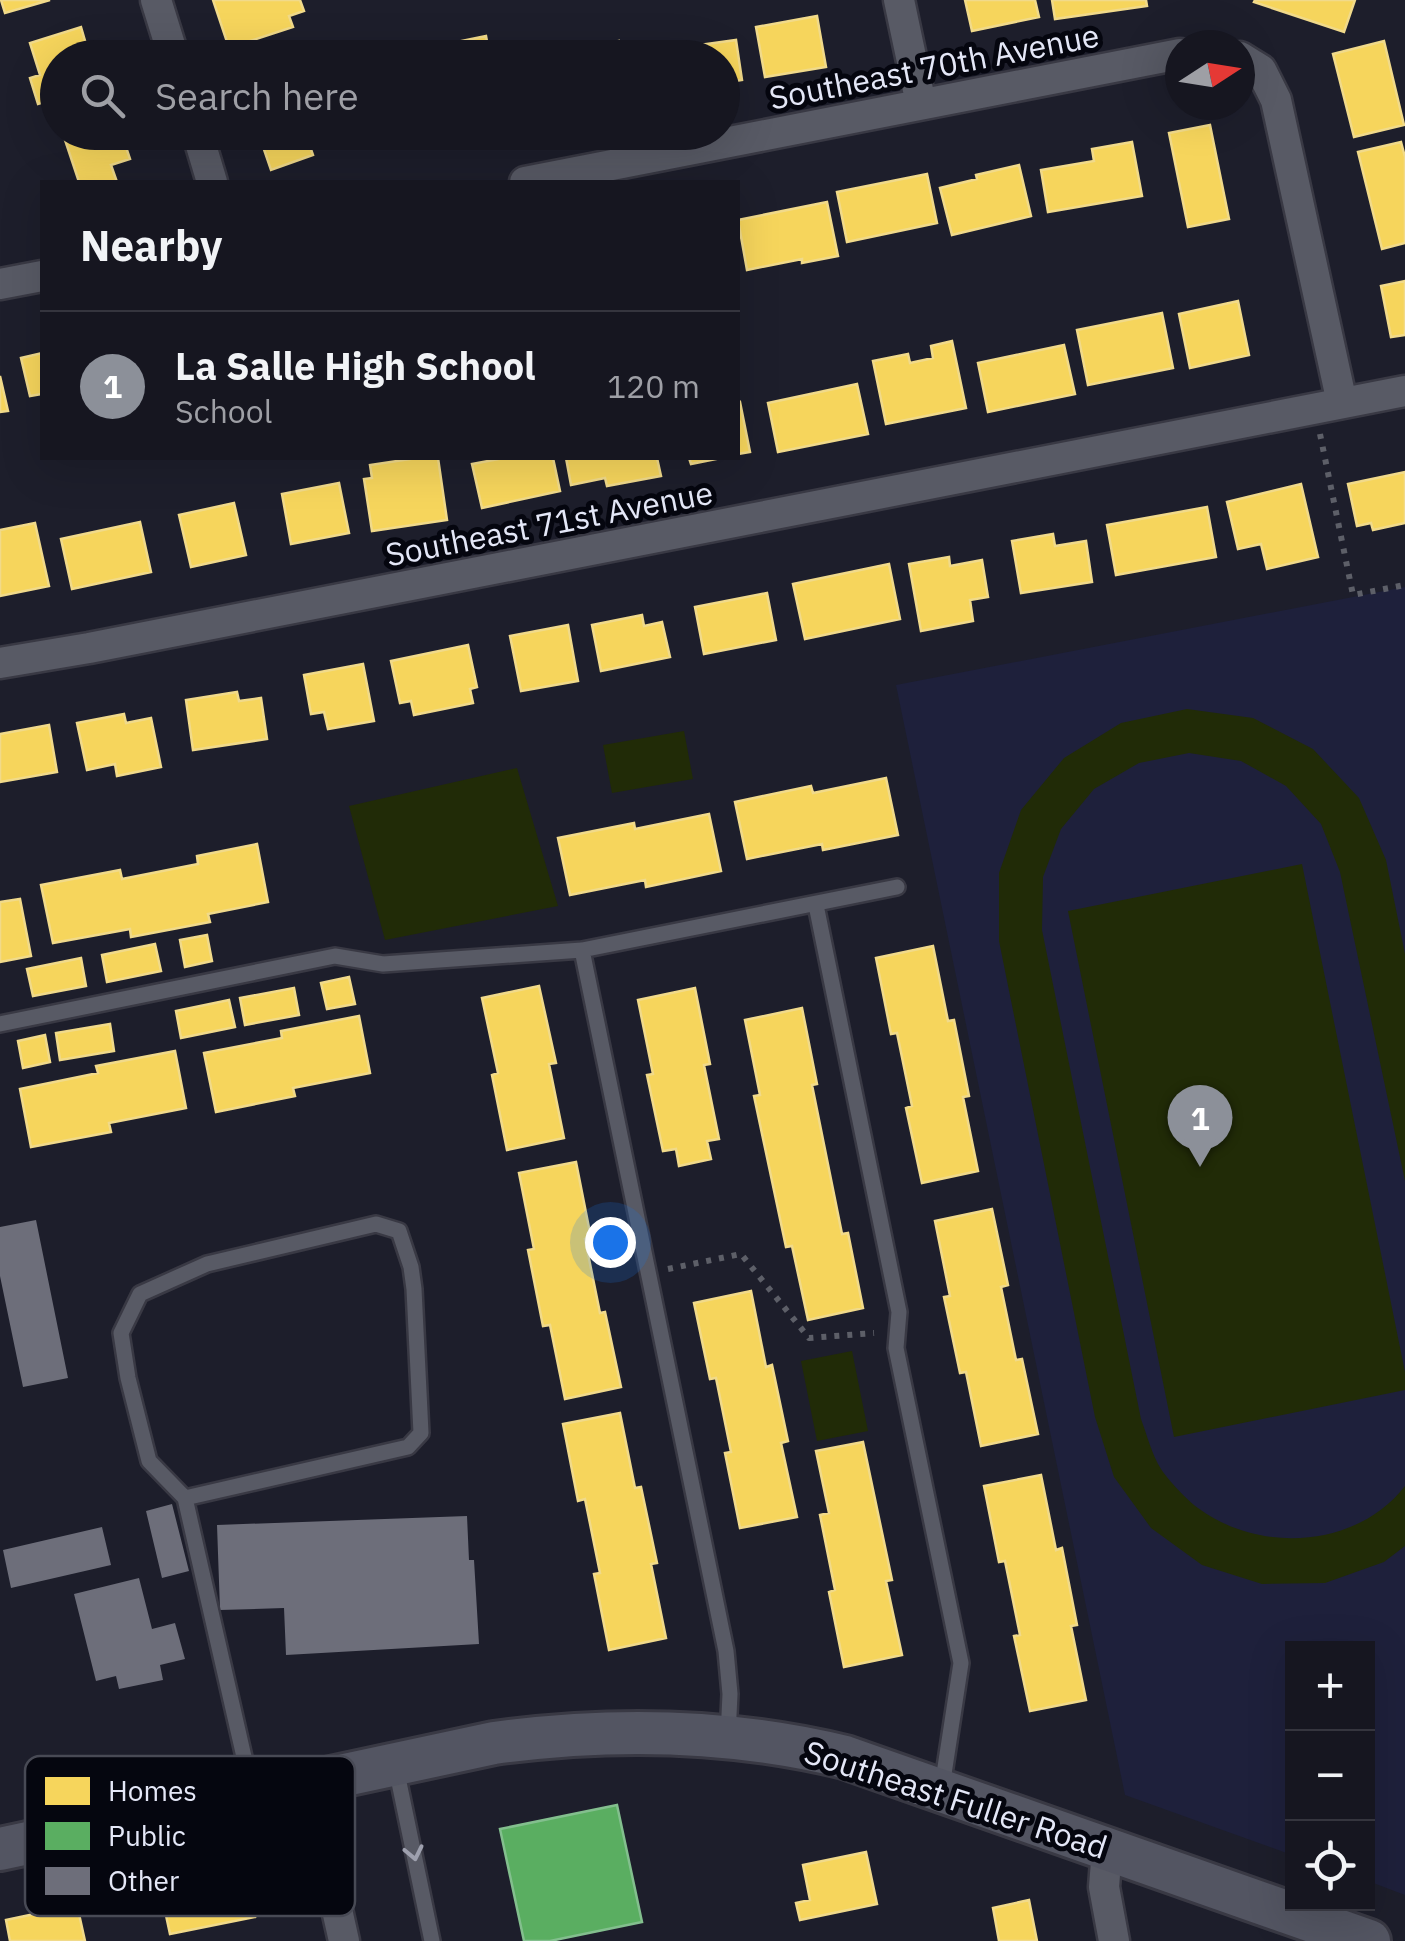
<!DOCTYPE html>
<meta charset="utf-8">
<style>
:root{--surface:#161620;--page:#1f1f29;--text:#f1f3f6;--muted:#9e9fa5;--line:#35353e;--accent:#8c9099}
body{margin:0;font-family:"IBM Plex Sans",sans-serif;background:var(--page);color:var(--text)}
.controls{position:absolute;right:30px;bottom:30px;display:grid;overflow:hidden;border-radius:0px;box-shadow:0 10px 40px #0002}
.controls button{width:90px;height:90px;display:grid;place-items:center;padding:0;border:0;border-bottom:2px solid var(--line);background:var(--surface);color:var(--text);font:50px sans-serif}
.compass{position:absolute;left:1165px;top:30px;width:90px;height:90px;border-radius:50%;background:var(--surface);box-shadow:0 10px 40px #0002;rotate:78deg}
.you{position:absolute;left:610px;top:1242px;width:35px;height:35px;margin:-25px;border:8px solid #fff;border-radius:50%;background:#1a73e8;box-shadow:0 0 0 15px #1a73e833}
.badge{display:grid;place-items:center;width:65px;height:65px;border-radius:50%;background:var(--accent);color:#fff;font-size:32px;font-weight:700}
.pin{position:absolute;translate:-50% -82px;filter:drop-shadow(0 2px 5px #0008)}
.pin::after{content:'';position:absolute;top:52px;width:35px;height:30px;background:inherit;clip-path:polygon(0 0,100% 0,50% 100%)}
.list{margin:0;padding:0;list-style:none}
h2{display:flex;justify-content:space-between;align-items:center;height:130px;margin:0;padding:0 40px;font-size:42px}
h2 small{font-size:32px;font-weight:400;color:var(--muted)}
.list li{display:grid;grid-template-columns:65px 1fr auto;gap:30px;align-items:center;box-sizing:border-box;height:150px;padding:0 40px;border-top:2px solid var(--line)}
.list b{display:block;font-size:38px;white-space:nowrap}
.list p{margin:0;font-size:32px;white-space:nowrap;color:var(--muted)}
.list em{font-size:32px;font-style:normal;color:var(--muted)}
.icon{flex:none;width:55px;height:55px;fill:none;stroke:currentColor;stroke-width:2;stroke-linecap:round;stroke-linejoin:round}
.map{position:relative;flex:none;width:1405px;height:1941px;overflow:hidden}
.search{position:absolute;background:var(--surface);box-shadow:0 10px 40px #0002;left:40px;top:40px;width:700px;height:110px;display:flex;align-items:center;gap:25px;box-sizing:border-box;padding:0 35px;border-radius:55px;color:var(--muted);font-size:38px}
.panel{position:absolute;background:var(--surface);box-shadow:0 10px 40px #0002;left:40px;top:180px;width:700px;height:280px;border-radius:0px}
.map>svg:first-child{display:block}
</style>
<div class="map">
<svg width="1405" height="1941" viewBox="0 0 1405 1941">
<rect width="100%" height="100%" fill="#1d1e2b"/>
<path fill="#1e203b" d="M1405 587V1895L1368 1881V1648H1292V1855L1125 1795 896 685Z"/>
<path fill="#212b07" d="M1187 709 1253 718 1313 749 1359 798 1386 860 1405 954V1181L1340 872 1321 824 1286 786 1241 761 1189 753 1139 763 1094 789 1061 829 1043 877 1042 930 1141 1419C1147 1435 1152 1455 1161 1469 1168 1480 1188 1501 1198 1508 1260 1554 1357 1548 1405 1486V1546L1384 1562 1325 1583 1262 1584 1202 1565 1151 1528 1114 1477 1095 1417 999 941V873L1021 810 1064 758 1121 723Z
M684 731 693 779 612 793 603 745Z
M517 768 558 906 385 940 349 806Z
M1302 864 1405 1372V1390L1174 1437 1068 911Z
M852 1351 868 1431 817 1441 801 1361Z"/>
<path fill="#f6d55c" stroke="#f1da8a" stroke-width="2.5" d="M1 0H50L5 13Z
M213 0H300L304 11 289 16 293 27 229 48Z
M965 0H1035L1039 17 972 31Z
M1052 0H1146L1147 6 1055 19Z
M1255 0H1355L1344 32 1254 2Z
M817 16 826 67 765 77 756 27Z
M81 27 90 58H58V98L38 104 30 78 40 75 30 43Z
M486 36 490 58H450L447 44Z
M736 40 742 80 722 83V58H657L656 51Z
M619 41 622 53 639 49 640 58H584L582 48Z
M1384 41 1404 125 1354 137 1333 54Z
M1210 125 1229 219 1188 227 1169 133Z
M68 132H121L130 159 111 165 117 182H79L63 134Z
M258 132H305L313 155 271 170Z
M360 132H420L363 144Z
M1132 142 1142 196 1048 212 1041 170 1094 161 1092 149Z
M1401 142 1405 157V243L1382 249 1358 152Z
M1019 165 1031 216 952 235 940 188 977 179 976 175Z
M927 174 937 223 847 242 837 192Z
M827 202 838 256 802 263V259L747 270 738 220Z
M1405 281V335L1391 337 1381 286Z
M1238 301 1249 355 1190 368 1179 314Z
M1162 313 1173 368 1088 385 1077 330Z
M952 341 966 408 886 424 873 361 908 354 910 363 933 358 931 346Z
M1064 345 1075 394 988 412 978 363Z
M42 353V394L30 396 21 358Z
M0 376 8 411 0 412Z
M857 384 868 434 778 452 768 403Z
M740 402 750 452 738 454V403Z
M417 458H438L447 520 372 531 364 479 372 478 370 465Z
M504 458H553L560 491 482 508 472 464Z
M566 458H657L661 476 607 486 605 478 571 485Z
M689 458H721L691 464Z
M1405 472V523L1373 530 1371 523 1357 526 1348 484Z
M339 483 349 533 291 544 282 494Z
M1301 484 1318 557 1267 569 1261 544 1238 549 1227 502Z
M234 503 246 555 191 567 179 515Z
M1207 507 1216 557 1116 575 1107 525Z
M140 522 151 572 72 589 61 539Z
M35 523 49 586 0 596V530Z
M1053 534 1055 546 1086 541 1092 582 1021 593 1012 541Z
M949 557 950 566 982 560 988 597 970 600 973 621 921 631 909 564Z
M889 564 900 619 805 639 793 584Z
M767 593 776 640 704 654 695 607Z
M642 615 644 626 662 622 670 657 601 671 592 625Z
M568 625 578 681 521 691 510 636Z
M468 645 477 687 470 689 473 703 414 715 411 701 400 703 391 661Z
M363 664 374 721 328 729 324 712 311 714 304 675Z
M237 692 239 701 261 698 267 739 193 750 186 700Z
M124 714 126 723 151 718 161 767 117 776 115 764 87 770 77 723Z
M49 725 57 772 0 782V734Z
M886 778 898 835 823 850 822 844 747 859 735 802 811 786 813 793Z
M709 814 721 871 646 887 645 880 570 895 558 838 634 823 635 829Z
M257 844 268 902 208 914 210 922 131 937 130 929 53 943 41 885 120 870 122 879 198 864 197 856Z
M20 899 31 956 0 962V902Z
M207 935 212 961 185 967 180 940Z
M155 944 161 971 107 982 102 955Z
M933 946 948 1021 954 1020 969 1096 963 1097 978 1171 922 1183 906 1108 912 1106 897 1033 891 1034 876 958Z
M81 958 86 986 33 996 27 969Z
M349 977 355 1004 327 1009 321 983Z
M539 986 556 1063 549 1064 564 1138 507 1150 492 1075 498 1073 482 998Z
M294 988 299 1015 245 1025 240 998Z
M695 988 710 1064 704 1065 719 1139 707 1141 711 1159 679 1166 676 1149 663 1151 647 1075 653 1074 638 1000Z
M229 1000 235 1027 181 1038 176 1011Z
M802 1008 817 1084 812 1085 842 1234 848 1233 863 1308 808 1320 792 1246 786 1247 754 1096 760 1095 745 1020Z
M359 1016 370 1073 293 1088 295 1096 216 1112 204 1053 282 1038 281 1031Z
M110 1024 114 1051 60 1060 56 1033Z
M45 1035 50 1062 23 1068 18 1041Z
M175 1051 186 1108 109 1123 111 1132 31 1147 20 1089 98 1073 96 1066Z
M576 1162 591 1238 585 1239 600 1313 605 1312 621 1387 565 1399 550 1325 543 1326 528 1250 534 1249 519 1173Z
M992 1209 1008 1285 1001 1287 1016 1360 1022 1359 1038 1434 981 1446 966 1372 960 1373 944 1297 950 1296 935 1221Z
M751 1291 766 1367 772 1365 788 1441 781 1443 797 1517 740 1528 725 1453 731 1452 716 1378 710 1379 694 1303Z
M620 1413 635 1488 641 1487 657 1563 651 1564 666 1638 609 1650 594 1574 600 1573 585 1499 578 1501 563 1424Z
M863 1442 892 1580 886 1581 902 1655 844 1667 829 1592 835 1590 820 1515 829 1513 816 1451Z
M1041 1475 1056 1550 1062 1548 1077 1625 1071 1626 1086 1700 1030 1711 1014 1636 1020 1635 1005 1561 999 1562 984 1486Z
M866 1852 877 1904 800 1920 796 1903 810 1900 803 1865Z
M246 1874 255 1917 170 1934 161 1892Z
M1029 1900 1037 1941H999L993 1908Z
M77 1905 85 1941H10L6 1920Z"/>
<path fill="#5aae61" stroke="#83bf8e" stroke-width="2.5" d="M617 1805 642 1922 550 1941H524L500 1829Z"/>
<path fill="#6d6e7a" d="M36 1220 68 1378 23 1387 0 1276V1227Z
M172 1504 189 1571 162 1578 146 1511Z
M467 1516 469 1560H474L479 1644 286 1655 284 1608 220 1610 217 1525Z
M102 1527 111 1565 11 1588 3 1550Z
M139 1578 152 1629 175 1623 185 1659 160 1665 163 1680 119 1689 116 1676 96 1681 74 1594Z"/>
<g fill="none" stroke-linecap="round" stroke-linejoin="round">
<g stroke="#393944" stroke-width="20">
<path id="lane" d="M816 905 899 1312 896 1348 961 1663 942 1787
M582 950 726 1651 730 1694 728 1736
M0 1024 335 956 383 964 582 950 897 887
M185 1498 149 1461 128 1378 121 1333 140 1294 207 1264 376 1224 399 1231 411 1267 414 1289 421 1433 408 1447 185 1498 252 1792
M396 1768 432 1941"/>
</g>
<g stroke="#393944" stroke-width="35">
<path id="street" d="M156 0 174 58
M899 0 921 104
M1240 57 1261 70 1276 100 1342 403
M197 132 212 182
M525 182 1180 54
M0 284 42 276
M0 663 89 648 1405 391
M309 1784 344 1941
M1107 1849 1104 1887 1114 1941"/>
</g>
<g stroke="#393944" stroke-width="48">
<path id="secondary" d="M0 1849 494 1743C611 1727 730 1729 845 1757L1369 1941"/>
</g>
<path stroke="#5d5f68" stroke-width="6" stroke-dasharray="5 8" stroke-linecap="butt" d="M1320 434 1353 595 1405 585
M668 1269 741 1254 809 1338 874 1333"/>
<use href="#lane" stroke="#585a65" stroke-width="15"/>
<use href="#street" stroke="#585a65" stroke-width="30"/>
<use href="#secondary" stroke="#535562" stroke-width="42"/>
</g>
<defs><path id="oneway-chevron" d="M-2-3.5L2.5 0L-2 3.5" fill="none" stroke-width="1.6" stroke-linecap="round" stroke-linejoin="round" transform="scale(2.5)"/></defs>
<use stroke="#9ea0ae" href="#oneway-chevron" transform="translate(414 1853) rotate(78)"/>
<g text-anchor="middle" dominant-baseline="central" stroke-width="10" stroke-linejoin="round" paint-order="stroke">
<g font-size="32" fill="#e4e7f7" stroke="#05060f">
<text transform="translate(934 66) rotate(-11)">Southeast 70th Avenue</text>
<text transform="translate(549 523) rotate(-11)">Southeast 71st Avenue</text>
<text transform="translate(956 1799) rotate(18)">Southeast Fuller Road</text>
</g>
</g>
<rect x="25" y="1756" width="330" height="160" rx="15" fill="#05060f" stroke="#484a55" stroke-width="2.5"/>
<rect x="45" y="1777" width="45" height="28" fill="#f6d55c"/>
<rect x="45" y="1822" width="45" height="28" fill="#5aae61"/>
<rect x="45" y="1867" width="45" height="28" fill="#6d6e7a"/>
<g font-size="28" fill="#e4e7f7">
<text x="108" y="1801">Homes</text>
<text x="108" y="1846">Public</text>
<text x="108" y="1891">Other</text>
</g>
</svg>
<div class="controls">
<button>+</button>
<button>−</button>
<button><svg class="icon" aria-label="locate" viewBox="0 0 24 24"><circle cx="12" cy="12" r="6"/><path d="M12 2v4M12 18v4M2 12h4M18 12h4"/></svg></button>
</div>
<svg class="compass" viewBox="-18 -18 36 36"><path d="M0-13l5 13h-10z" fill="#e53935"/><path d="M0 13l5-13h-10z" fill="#9e9fa5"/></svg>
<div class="you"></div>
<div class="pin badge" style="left:1200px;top:1167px">1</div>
<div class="search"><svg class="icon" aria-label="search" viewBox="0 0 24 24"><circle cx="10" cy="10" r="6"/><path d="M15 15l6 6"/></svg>Search here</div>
<section class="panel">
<h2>Nearby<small></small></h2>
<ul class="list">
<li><span class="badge">1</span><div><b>La Salle High School</b><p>School</p></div><em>120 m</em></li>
</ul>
</section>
</div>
